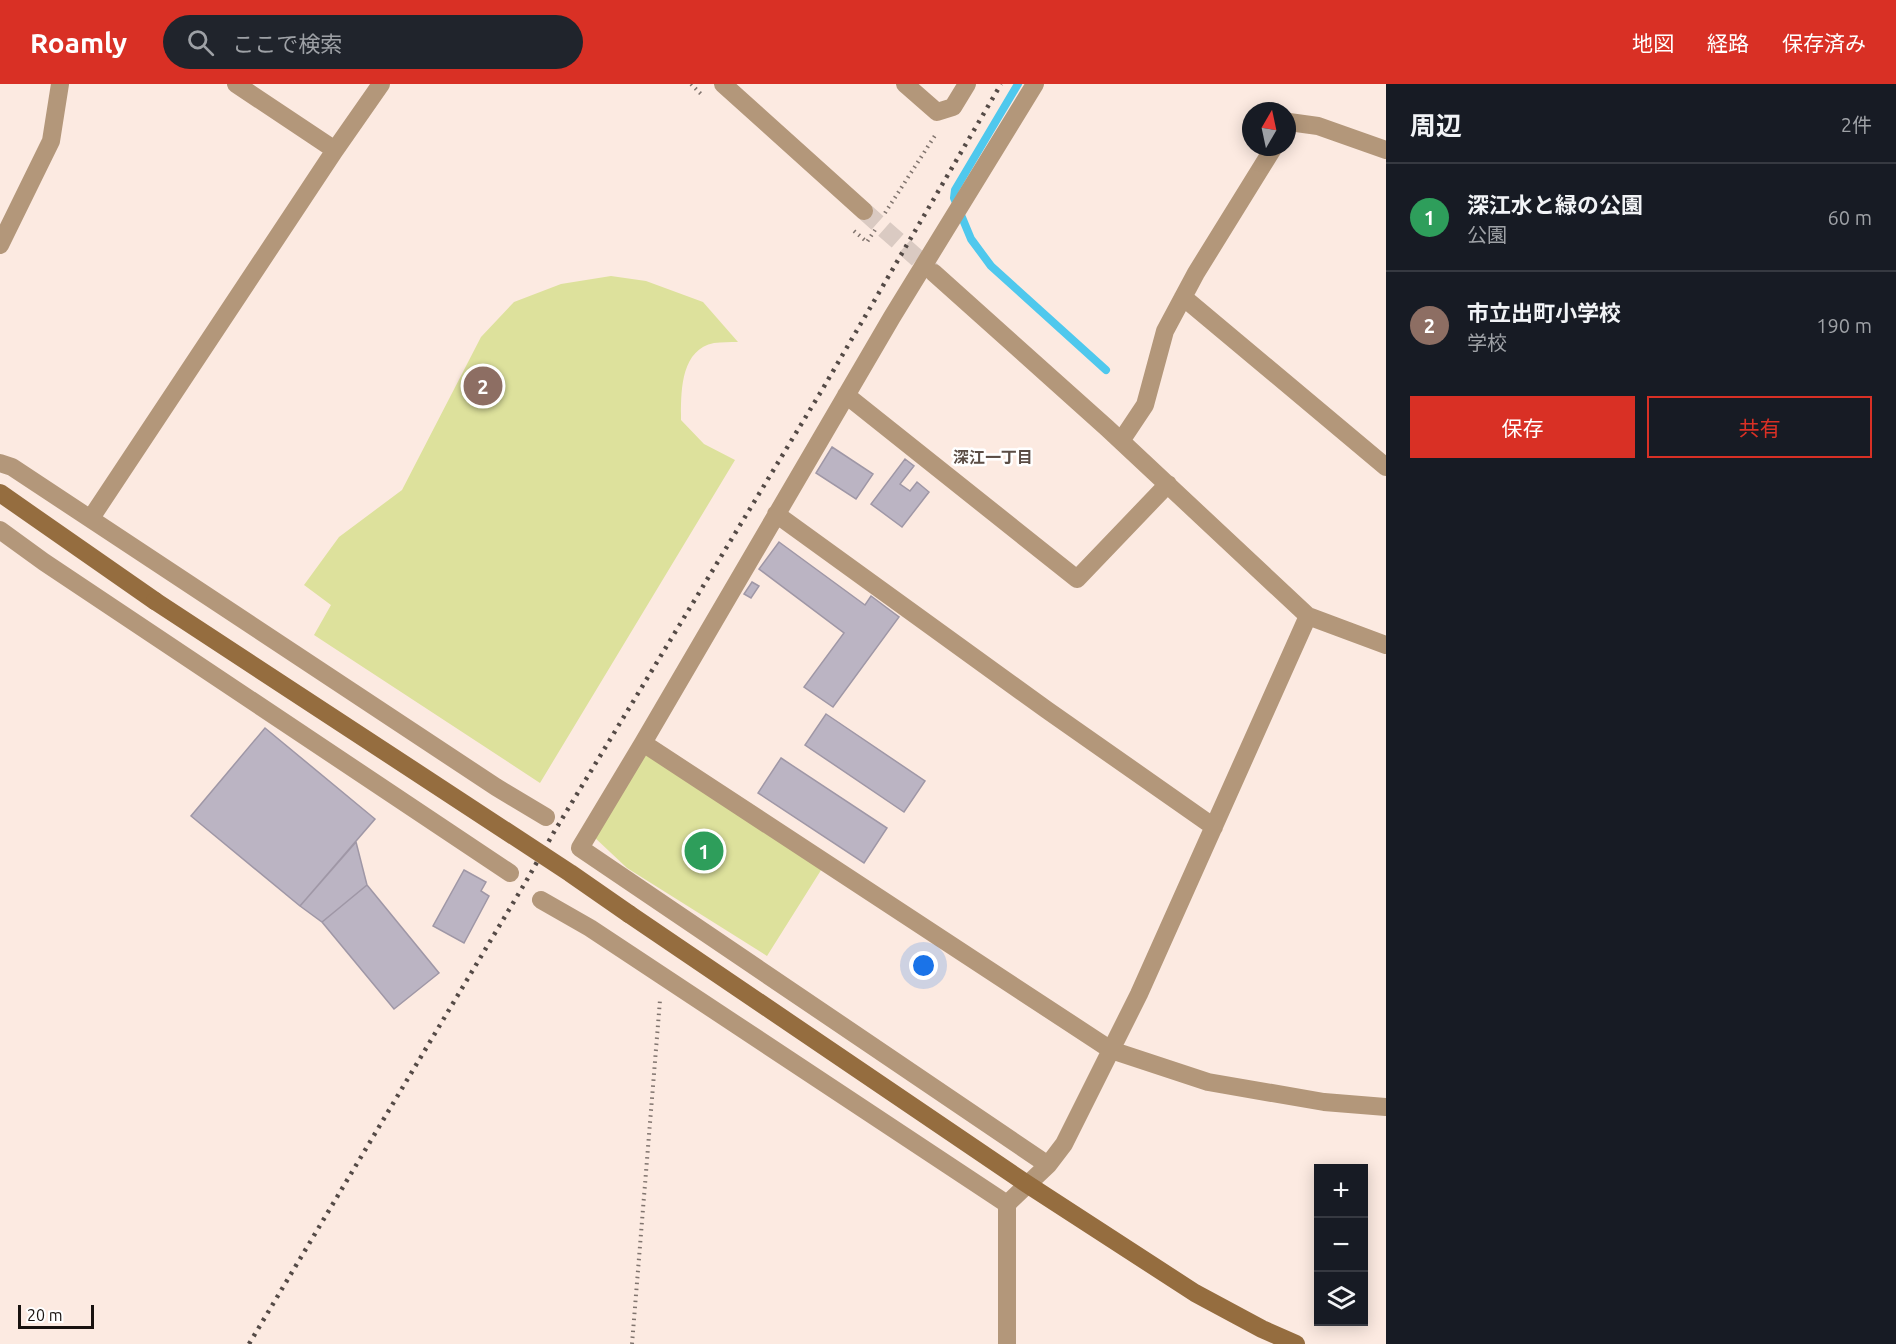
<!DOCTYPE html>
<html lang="ja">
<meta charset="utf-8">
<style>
:root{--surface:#171b24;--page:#20242c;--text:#f1f3f6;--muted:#9ea1a6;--line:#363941;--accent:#d93025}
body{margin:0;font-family:Ubuntu,"Noto Sans JP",sans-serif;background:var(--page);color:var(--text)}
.controls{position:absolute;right:18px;bottom:18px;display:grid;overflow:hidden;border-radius:0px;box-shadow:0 3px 15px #0003}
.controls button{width:54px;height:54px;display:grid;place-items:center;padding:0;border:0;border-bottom:2px solid var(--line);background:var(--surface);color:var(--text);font:30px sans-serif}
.compass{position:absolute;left:1242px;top:18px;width:54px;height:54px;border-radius:50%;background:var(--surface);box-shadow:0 3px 15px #0003;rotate:9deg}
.scale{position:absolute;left:18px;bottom:15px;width:76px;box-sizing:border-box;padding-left:6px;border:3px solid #18120f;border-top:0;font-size:16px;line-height:21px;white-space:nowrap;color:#18120f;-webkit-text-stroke:4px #fff;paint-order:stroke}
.you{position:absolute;left:924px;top:882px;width:21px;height:21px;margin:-15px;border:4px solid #fff;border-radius:50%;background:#1a73e8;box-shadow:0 0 0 9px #1a73e833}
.badge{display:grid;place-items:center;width:39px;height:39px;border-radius:50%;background:var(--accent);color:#fff;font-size:20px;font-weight:700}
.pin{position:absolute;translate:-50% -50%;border:3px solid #fff;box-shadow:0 2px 6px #0006}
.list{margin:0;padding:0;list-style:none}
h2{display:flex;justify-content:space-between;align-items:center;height:78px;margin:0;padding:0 24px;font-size:26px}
h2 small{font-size:20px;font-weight:400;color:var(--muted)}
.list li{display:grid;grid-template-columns:39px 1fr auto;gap:18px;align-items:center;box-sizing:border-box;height:108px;padding:0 24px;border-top:2px solid var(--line)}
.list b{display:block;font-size:22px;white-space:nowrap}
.list p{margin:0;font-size:20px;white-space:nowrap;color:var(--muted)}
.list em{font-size:20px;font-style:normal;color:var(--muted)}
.actions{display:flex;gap:12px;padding:18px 24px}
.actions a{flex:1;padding:14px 0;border:2px solid var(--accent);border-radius:0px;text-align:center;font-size:21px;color:var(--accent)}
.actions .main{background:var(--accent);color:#fff}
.icon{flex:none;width:33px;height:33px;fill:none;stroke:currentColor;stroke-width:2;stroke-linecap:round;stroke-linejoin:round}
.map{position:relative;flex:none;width:1386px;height:1260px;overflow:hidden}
header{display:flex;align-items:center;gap:36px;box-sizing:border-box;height:84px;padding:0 30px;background:var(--accent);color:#fff}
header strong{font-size:28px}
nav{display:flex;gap:33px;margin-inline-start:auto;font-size:21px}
.search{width:420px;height:54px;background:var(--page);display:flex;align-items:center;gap:15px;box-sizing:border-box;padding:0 21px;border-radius:33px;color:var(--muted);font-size:22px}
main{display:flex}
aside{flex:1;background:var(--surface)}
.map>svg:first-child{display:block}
</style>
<header>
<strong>Roamly</strong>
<div class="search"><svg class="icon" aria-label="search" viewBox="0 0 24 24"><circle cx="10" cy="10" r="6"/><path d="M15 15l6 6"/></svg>ここで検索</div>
<nav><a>地図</a><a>経路</a><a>保存済み</a></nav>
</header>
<main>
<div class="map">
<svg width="1386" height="1260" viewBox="0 0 1386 1260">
<rect width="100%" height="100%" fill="#fceae1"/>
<path fill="#dde19c" d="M611 192 646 197 703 218 738 258C730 258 722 258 714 259 680 266 681 308 681 336L704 360 735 376 540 699 314 551 331 521 304 501 339 453 402 406 481 253 514 218 561 200Z
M643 668 823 783 767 872 627 784 593 752Z"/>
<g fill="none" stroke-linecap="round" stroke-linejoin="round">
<path stroke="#4fc8ed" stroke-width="8" d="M1018 0 955 106 954 114 971 155 991 182 1106 286"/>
</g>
<path fill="#bbb4c3" stroke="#9f97a6" stroke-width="1.5" d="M832 363 873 390 856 415 816 389Z
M905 375 914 382 900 400 910 407 917 398 929 408 902 443 871 420Z
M779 458 865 521 871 512 899 533 833 623 804 603 844 549 759 485Z
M752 498 759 502 751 514 744 510Z
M826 630 925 697 904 728 805 661Z
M265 644 375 735 300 822 191 732Z
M781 674 887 744 864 779 758 709Z
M356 758 367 801 322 838 300 822Z
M464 786 486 798 481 807 489 812 464 859 433 842Z
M367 801 439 889 394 925 322 838Z"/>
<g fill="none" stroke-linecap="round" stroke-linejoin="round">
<path stroke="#dacac2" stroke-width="18" stroke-dasharray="18 9" stroke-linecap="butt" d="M864 127 934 189"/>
<path stroke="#80746e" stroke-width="4" stroke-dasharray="1.5 4.5" stroke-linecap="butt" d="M691 0 703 12
M885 129 936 50
M854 147 867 158 875 146
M632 1260 660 916"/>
<path stroke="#b3977a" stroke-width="18" d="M236 0 335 66
M723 0 864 127
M905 0 937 28 953 23 967 0
M1035 0 892 233 643 659 580 764 1048 1081
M1287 42 1289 38 1318 42 1386 66
M0 161 51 57 60 0
M934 189 1107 344 1308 532 1386 561
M1183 213 1386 383
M846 311 1077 495 1168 400
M1121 357 1145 321 1165 247 1196 189 1274 63
M0 379 12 383 496 703 546 733
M776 430 1047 626 1214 743
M91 434 335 66 381 0
M0 446 44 478 510 789
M643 659 1111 966 1208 998 1324 1018 1386 1023
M541 816 590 844 1007 1120
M1007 1260V1120L1048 1081 1064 1060 1139 910 1308 532"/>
<path stroke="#956d3f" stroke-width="18" d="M0 409 155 517
M629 830 1027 1100 1195 1209 1262 1245 1296 1260"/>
<path stroke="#544a46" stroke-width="4.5" stroke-dasharray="3 6" stroke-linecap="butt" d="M249 1260 528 794 554 748 822 306 1001 0"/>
<path stroke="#956d3f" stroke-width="18" d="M155 517 570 789 629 830"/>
</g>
<g text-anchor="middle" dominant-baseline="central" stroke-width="5" stroke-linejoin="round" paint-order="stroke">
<g font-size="16" font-weight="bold" fill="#5a4c44" stroke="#fff">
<text x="993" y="373">深江一丁目</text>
</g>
</g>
</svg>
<div class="controls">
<button>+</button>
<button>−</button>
<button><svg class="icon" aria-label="layers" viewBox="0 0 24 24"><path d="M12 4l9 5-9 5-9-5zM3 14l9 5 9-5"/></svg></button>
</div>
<svg class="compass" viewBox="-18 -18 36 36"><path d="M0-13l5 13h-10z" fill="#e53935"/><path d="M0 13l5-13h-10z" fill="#9ea1a6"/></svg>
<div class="scale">20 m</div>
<div class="you"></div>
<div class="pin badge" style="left:704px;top:767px;background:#2e9e5b">1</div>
<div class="pin badge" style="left:483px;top:302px;background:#8d6e63">2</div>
</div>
<aside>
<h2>周辺<small>2件</small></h2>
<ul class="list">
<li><span class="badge" style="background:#2e9e5b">1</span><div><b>深江水と緑の公園</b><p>公園</p></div><em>60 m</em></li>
<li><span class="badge" style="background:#8d6e63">2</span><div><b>市立出町小学校</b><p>学校</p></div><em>190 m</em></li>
</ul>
<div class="actions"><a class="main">保存</a><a>共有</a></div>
</aside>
</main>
